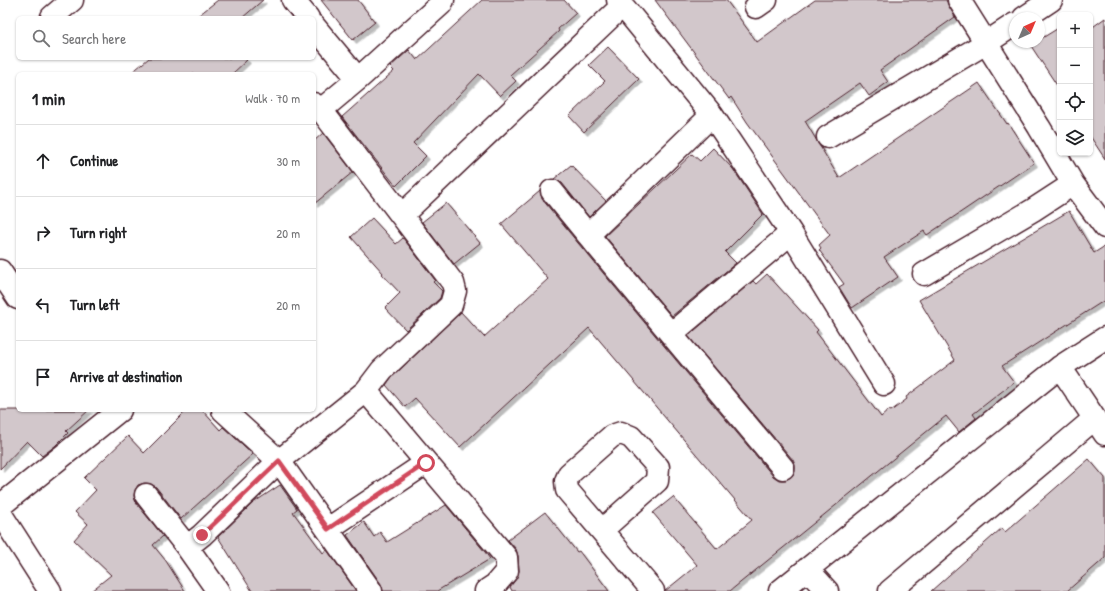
<!DOCTYPE html>
<meta charset="utf-8">
<style>
:root{--surface:#fff;--page:#f2f2f2;--text:#202124;--muted:#757577;--line:#e0e0e0}
body{margin:0;font-family:"Patrick Hand",sans-serif;background:var(--page);color:var(--text)}
.controls{position:absolute;right:12px;top:12px;display:grid;overflow:hidden;border-radius:6px;box-shadow:0 1px 3px #0004}
.controls button{width:36px;height:36px;display:grid;place-items:center;padding:0;border:0;border-bottom:1px solid var(--line);background:var(--surface);color:var(--text);font:20px sans-serif}
.compass{position:absolute;left:1009px;top:12px;width:36px;height:36px;border-radius:50%;background:var(--surface);box-shadow:0 1px 3px #0004;rotate:44deg}
.stop{position:absolute;width:12px;height:12px;margin:-9px;border:3px solid #d1495b;border-radius:50%;background:#fff}
.stop.end{background:#d1495b;border-color:#fff;box-shadow:0 1px 4px #0008}
.list{margin:0;padding:0;list-style:none}
h2{display:flex;justify-content:space-between;align-items:center;height:52px;margin:0;padding:0 16px;font-size:17px}
h2 small{font-size:13px;font-weight:400;color:var(--muted)}
.list li{display:grid;grid-template-columns:26px 1fr auto;gap:12px;align-items:center;box-sizing:border-box;height:72px;padding:0 16px;border-top:1px solid var(--line)}
.list b{display:block;font-size:15px;white-space:nowrap}
.list em{font-size:13px;font-style:normal;color:var(--muted)}
.icon{flex:none;width:22px;height:22px;fill:none;stroke:currentColor;stroke-width:2;stroke-linecap:round;stroke-linejoin:round}
.map{position:relative;flex:none;width:1105px;height:591px;overflow:hidden}
.search{position:absolute;background:var(--surface);box-shadow:0 1px 3px #0004;left:16px;top:16px;width:300px;height:44px;display:flex;align-items:center;gap:10px;box-sizing:border-box;padding:0 14px;border-radius:6px;color:var(--muted);font-size:15px}
.panel{position:absolute;background:var(--surface);box-shadow:0 1px 3px #0004;left:16px;top:72px;width:300px;height:340px;border-radius:6px}
.map>svg:first-child{display:block}
</style>
<div class="map">
<svg width="1105" height="591" viewBox="0 0 1105 591">
<defs>
<filter id="shadow"><feDropShadow dx="3.5" dy="3.5" stdDeviation="0" flood-color="#0004"/></filter>
</defs>
<rect width="100%" height="100%" fill="#fff"/>
<filter id="ink" filterUnits="userSpaceOnUse"><feTurbulence type="fractalNoise" baseFrequency=".025" numOctaves="2"/><feDisplacementMap in="SourceGraphic" scale="8" xChannelSelector="R" yChannelSelector="G"/><feConvolveMatrix kernelMatrix="1 2 1 2 8 2 1 2 1" color-interpolation-filters="sRGB"/></filter>
<g filter="url(#ink)">
<path fill="#d2c7cb" stroke="#4a1f2b" filter="url(#shadow)" d="M218 0H263L242 18H195Z
M321 0H358L375 22 353 40Z
M482 0H564L576 13 558 29 559 31 510 75 516 81 500 96 479 74 413 143 426 156 396 186 342 117 394 71 390 67 409 50 417 60Z
M655 0H726L757 42 815 0H946L955 17 880 70 888 82 869 96 860 83 805 121 839 178 979 83 1007 124 1008 123 1034 163 927 235 924 231 884 257 898 277 852 308 839 287 844 284 819 250 821 248 819 245 830 235 747 122 731 97 729 99Z
M1105 18V159L1090 136V29Z
M1060 27V90L1031 46 1039 42V40Z
M608 47 639 79 584 132 569 116 605 81 589 65Z
M149 58H245L247 60 232 74H130Z
M323 133 353 172 314 204V141Z
M713 148 733 169 763 214 725 252 736 263 672 316 605 236 692 154 700 161Z
M571 165 606 201 589 217 562 183 554 179Z
M540 191 542 199 578 243 773 476 779 480H786L791 477 795 472V465L793 460 688 336 753 281 756 284 767 274 818 330 816 332 881 417 889 410 891 411 907 399 906 397 955 360 919 300 1069 211 1094 253 1105 246V300L1002 366 1014 382 973 414 976 418 959 432 946 416 730 591H665L697 565 653 513 673 497 717 549 752 520 589 328 460 447 415 398 405 407 386 385 391 378 461 312 484 337 548 279 501 224Z
M446 203 480 243 454 264 422 222Z
M372 218 396 244 403 238 435 280 433 282 442 291 440 298 406 330 385 308 400 293 382 274 383 273 351 237Z
M0 410H89L66 431 68 433 55 446 42 456 27 441 0 469Z
M187 410H202L220 430 223 427 253 454 181 519 156 487 151 484 144 483 138 485 135 490 134 496 136 503 163 536 153 545 166 561 185 591H91L111 575 74 540 88 524 75 512 96 490 84 478 128 436 144 453Z
M1089 459 1105 478V558L1067 591H931L1002 528 1005 532Z
M280 485 297 509 293 512 323 553 327 550 356 591H252L218 537 253 503Z
M446 505 485 552 490 559 437 591H383L381 584 347 535 364 522 374 537 380 532 387 542Z
M545 512 577 552 579 551 609 591H512L510 587 516 579 519 571 518 556 516 549 508 540Z"/>
<g fill="none" stroke-linecap="round" stroke-linejoin="round">
<g stroke="#4a1f2b" stroke-width="25">
<path id="street" d="M293 0 308 18
M618 0 712 115 588 235 783 468
M756 7 766 0
M52 17 72 0
M1024 18 1051 0
M314 26 358 79
M314 104 321 110 453 283 455 291 451 305 382 370 366 391
M321 110 358 79 441 4 443 0
M712 115 791 233 884 384
M828 137 986 43 1015 24
M1073 184 1105 227
M552 191 588 235
M402 215 622 6
M0 271 18 298
M924 274 1033 210 1073 184 1039 127 959 0
M671 334 791 233
M1060 367 1105 434
M223 410 279 461 371 591
M146 495 187 547
M0 506 120 410
M0 513 50 591
M328 529 426 463
M602 530 657 481 658 467 631 437 621 433 612 436 569 474 566 481 567 490 653 591
M807 569 827 591
M218 591 187 547 202 535 279 461 366 391 506 557 507 571 495 585 486 591
M780 591 1060 367 1105 338
M890 591 1094 419"/>
</g>
<use href="#street" stroke="#fff" stroke-width="22"/>
</g>
</g>
<g fill="none" stroke-linecap="round" stroke-linejoin="round" filter="url(#ink)">
<path stroke="#d1495b" stroke-width="5" d="M202 535 279 461 328 529 426 463"/>
</g>
</svg>
<div class="controls">
<button>+</button>
<button>−</button>
<button><svg class="icon" aria-label="locate" viewBox="0 0 24 24"><circle cx="12" cy="12" r="6"/><path d="M12 2v4M12 18v4M2 12h4M18 12h4"/></svg></button>
<button><svg class="icon" aria-label="layers" viewBox="0 0 24 24"><path d="M12 4l9 5-9 5-9-5zM3 14l9 5 9-5"/></svg></button>
</div>
<svg class="compass" viewBox="-18 -18 36 36"><path d="M0-13l5 13h-10z" fill="#e53935"/><path d="M0 13l5-13h-10z" fill="#757577"/></svg>
<div class="stop" style="left:426px;top:463px"></div>
<div class="stop end" style="left:202px;top:535px"></div>
<div class="search"><svg class="icon" aria-label="search" viewBox="0 0 24 24"><circle cx="10" cy="10" r="6"/><path d="M15 15l6 6"/></svg>Search here</div>
<section class="panel">
<h2>1 min<small>Walk · 70 m</small></h2>
<ul class="list">
<li><svg class="icon" aria-label="ahead" viewBox="0 0 24 24"><path d="M12 20V5M6 11l6-6 6 6"/></svg><div><b>Continue</b></div><em>30 m</em></li>
<li><svg class="icon" aria-label="right" viewBox="0 0 24 24"><path d="M7 20v-9h11M14 6l5 5-5 5"/></svg><div><b>Turn right</b></div><em>20 m</em></li>
<li><svg class="icon" aria-label="left" viewBox="0 0 24 24"><path d="M17 20v-9H6M10 6l-5 5 5 5"/></svg><div><b>Turn left</b></div><em>20 m</em></li>
<li><svg class="icon" aria-label="arrive" viewBox="0 0 24 24"><path d="M6 21V4h12l-3 4 3 4H6"/></svg><div><b>Arrive at destination</b></div></li>
</ul>
</section>
</div>
